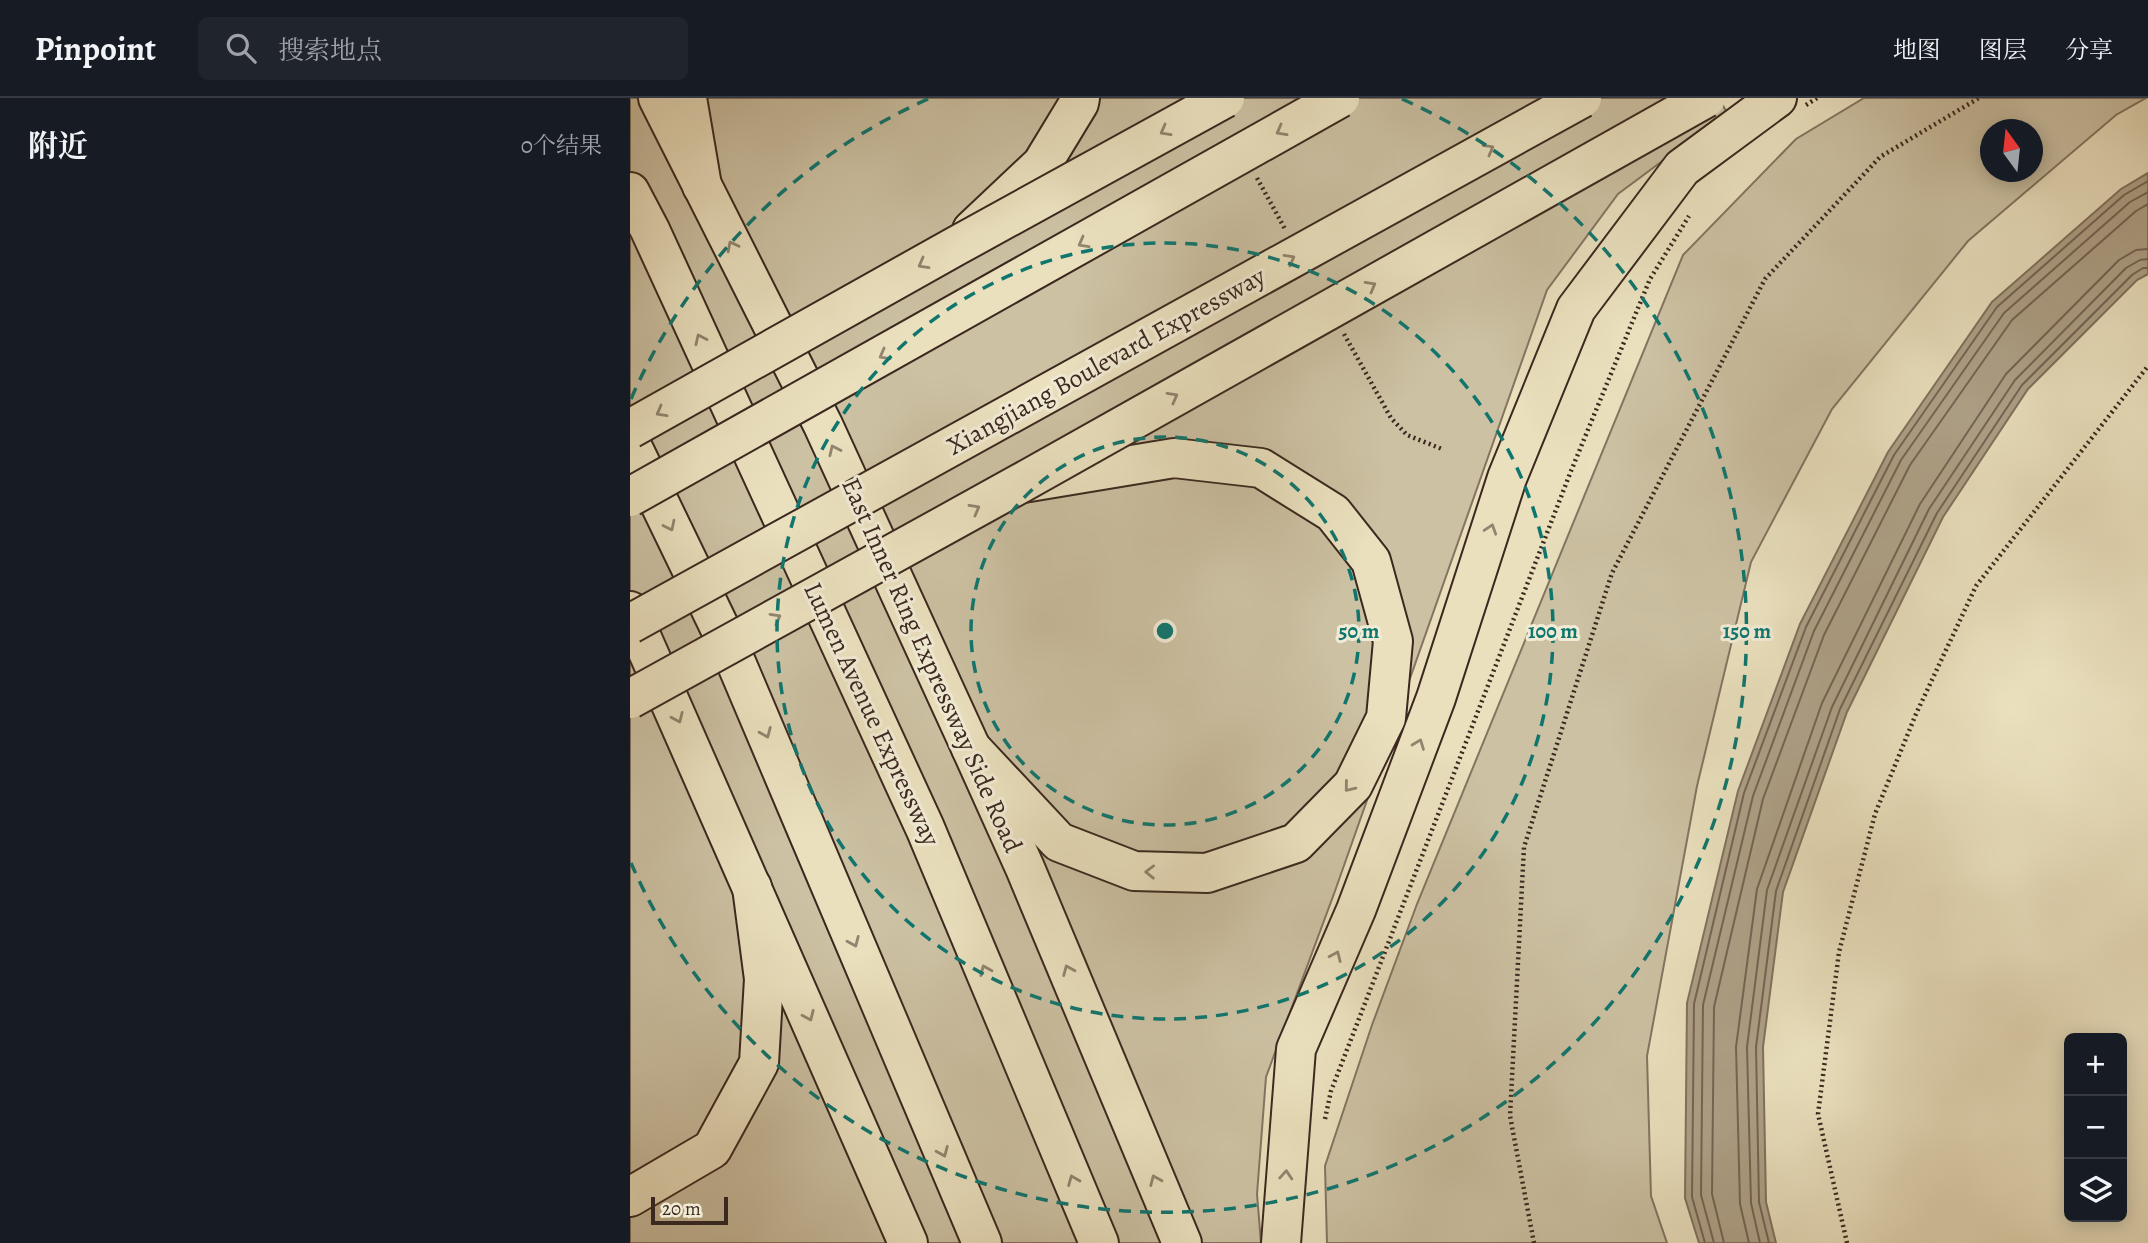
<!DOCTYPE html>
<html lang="zh">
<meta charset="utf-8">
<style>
:root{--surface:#171b24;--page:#20242c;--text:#f1f3f6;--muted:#9ea1a6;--line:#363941}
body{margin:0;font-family:Alegreya,"Noto Serif SC",serif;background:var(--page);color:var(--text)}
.controls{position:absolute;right:21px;bottom:21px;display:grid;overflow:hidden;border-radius:10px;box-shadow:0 4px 18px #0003}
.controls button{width:63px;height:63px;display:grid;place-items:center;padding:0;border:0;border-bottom:2px solid var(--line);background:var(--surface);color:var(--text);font:35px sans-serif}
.compass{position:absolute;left:1350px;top:21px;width:63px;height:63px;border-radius:50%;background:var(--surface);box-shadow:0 4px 18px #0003;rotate:345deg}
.scale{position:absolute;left:21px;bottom:18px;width:77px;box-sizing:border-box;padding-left:7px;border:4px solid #3b281f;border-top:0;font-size:19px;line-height:24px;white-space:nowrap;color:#3b281f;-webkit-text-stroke:5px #f1ebd5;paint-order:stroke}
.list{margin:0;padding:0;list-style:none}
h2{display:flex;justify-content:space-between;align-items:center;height:91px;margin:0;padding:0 28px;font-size:30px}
h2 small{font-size:23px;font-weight:400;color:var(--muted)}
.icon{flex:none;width:38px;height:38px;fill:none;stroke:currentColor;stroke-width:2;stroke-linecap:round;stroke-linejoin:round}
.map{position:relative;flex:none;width:1518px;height:1145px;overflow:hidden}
header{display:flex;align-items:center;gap:42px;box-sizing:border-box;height:98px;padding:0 35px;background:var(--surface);border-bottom:2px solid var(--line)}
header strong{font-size:33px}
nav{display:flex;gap:38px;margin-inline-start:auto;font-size:24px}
.search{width:490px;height:63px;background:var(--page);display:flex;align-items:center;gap:18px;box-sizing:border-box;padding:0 24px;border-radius:10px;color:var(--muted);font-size:26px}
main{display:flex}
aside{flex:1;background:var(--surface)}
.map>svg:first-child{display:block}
</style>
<header>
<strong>Pinpoint</strong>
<div class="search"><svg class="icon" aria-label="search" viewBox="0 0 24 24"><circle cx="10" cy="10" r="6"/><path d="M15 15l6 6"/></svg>搜索地点</div>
<nav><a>地图</a><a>图层</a><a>分享</a></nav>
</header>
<main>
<aside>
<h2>附近<small>0个结果</small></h2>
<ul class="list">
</ul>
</aside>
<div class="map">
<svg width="1518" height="1145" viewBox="0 0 1518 1145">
<rect width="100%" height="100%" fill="#eae0be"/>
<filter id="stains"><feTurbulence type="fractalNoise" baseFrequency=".00286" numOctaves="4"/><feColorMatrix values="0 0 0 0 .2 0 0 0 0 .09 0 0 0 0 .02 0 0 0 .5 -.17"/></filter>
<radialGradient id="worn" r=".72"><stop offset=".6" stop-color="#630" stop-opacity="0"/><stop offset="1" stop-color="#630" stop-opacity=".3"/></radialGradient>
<path fill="#ccc1a3" stroke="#847461" stroke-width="2" fill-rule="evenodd" d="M0 0H1089L1097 15 988 96 917 192 705 793 636 979 627 1096 631 1145H0Z
M1234 0H1516L1486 17 1338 143 1202 311 1121 464 1067 688 1017 958 1021 1098 1037 1145H697L695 1068 742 927 787 806 1053 157 1166 41ZM1360 32H1402V74H1360Z"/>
<path fill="#aea188" stroke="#80715e" stroke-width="2" d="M1518 75V176L1507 182 1398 291 1313 419 1217 614 1153 794 1133 949 1136 1104 1146 1145H1069L1055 1100 1057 905 1108 693 1170 526 1258 354 1362 204 1491 91Z"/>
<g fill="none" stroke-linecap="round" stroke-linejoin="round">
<path stroke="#746454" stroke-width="2" d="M1075 1145 1062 1099 1064 906 1114 695 1176 529 1264 357 1367 209 1494 97 1518 83
M1084 1145 1071 1097 1073 907 1123 698 1184 533 1271 362 1374 215 1500 104 1518 94
M1094 1145 1082 1096 1084 909 1133 701 1194 537 1280 367 1382 222 1506 113 1518 106
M1119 1145 1110 1106 1106 949 1127 791 1192 605 1290 406 1376 276 1489 162 1506 152 1518 151
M1130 1145 1121 1105 1117 949 1137 792 1202 609 1299 411 1385 282 1496 170 1510 162 1518 161
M1139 1145 1129 1104 1126 949 1146 793 1210 611 1307 415 1392 287 1502 177 1513 170H1518"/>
<g stroke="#3b281f" stroke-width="42">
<path id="primary" d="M28 0 193 327 341 650 395 770 552 1145
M0 513 278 1145"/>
</g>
<g stroke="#3b281f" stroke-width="42">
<path id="trunk" d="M57 0 72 88
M0 94 20 132 295 730 469 1145
M342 132 412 66 449 5 450 0
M0 344 102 555 352 1145
M341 650 429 744 504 773 577 775 666 745 723 687 756 620 763 543 741 463 703 415 631 370 544 360 393 385
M0 1099 82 1051 129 965 134 881 122 789
M651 1145 666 951 726 812 806 600 877 380 946 211 1052 70 1147 0"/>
</g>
<path stroke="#3b281f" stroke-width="4.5" stroke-dasharray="2 3.5" stroke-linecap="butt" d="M1176 7 1187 0
M627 80 655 131
M714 236 761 320 777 337 812 351
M695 1021 701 993 941 373 1020 181 1059 118
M904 1145 880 1018 894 749 982 475 1135 181 1250 59 1349 0
M1217 1145 1188 1016 1209 854 1245 716 1286 616 1346 488 1518 268"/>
<use href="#primary" stroke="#eae0be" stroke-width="38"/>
<use href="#trunk" stroke="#eae0be" stroke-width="38"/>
<g stroke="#3b281f" stroke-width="42" stroke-linecap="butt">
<path id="trunk-bridge" d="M0 331 326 148 595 0
M0 399 710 0
M0 526 952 0
M0 601 391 385 1076 0"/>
</g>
<use href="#trunk-bridge" stroke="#eae0be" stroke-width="38"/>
</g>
<defs><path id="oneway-chevron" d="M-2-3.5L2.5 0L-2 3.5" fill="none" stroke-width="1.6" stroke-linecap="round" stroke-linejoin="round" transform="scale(1.75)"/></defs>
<g stroke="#92846e">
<use href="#oneway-chevron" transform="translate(535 33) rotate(151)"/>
<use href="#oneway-chevron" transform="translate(651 33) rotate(151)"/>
<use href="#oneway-chevron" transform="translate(859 51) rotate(-29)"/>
<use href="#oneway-chevron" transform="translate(453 145) rotate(151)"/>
<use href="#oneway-chevron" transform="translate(102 148) rotate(-117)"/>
<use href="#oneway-chevron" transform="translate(660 161) rotate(-29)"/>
<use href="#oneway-chevron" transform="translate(293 166) rotate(151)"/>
<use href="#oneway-chevron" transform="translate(741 188) rotate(-29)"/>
<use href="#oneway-chevron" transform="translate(70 241) rotate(-115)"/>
<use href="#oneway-chevron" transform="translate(254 257) rotate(151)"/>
<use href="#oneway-chevron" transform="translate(543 299) rotate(-29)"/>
<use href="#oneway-chevron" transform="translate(31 314) rotate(151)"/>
<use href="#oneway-chevron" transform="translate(204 352) rotate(-115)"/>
<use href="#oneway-chevron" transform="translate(345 411) rotate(-29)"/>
<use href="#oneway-chevron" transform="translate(40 428) rotate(64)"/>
<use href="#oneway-chevron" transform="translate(861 431) rotate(-72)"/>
<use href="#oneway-chevron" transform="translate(146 520) rotate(-29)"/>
<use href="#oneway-chevron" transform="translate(48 620) rotate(66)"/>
<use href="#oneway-chevron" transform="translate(136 635) rotate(67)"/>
<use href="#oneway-chevron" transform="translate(789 646) rotate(-69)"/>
<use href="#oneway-chevron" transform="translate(719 689) rotate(129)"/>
<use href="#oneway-chevron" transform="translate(520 774) rotate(-179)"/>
<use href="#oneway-chevron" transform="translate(224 844) rotate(67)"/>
<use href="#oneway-chevron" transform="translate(706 858) rotate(-66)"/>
<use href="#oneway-chevron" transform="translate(355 872) rotate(-113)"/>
<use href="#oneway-chevron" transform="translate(438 872) rotate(-113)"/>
<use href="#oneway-chevron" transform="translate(179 918) rotate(66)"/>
<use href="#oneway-chevron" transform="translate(313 1054) rotate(67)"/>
<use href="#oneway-chevron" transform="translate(656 1077) rotate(-86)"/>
<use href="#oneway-chevron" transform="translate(443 1082) rotate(-112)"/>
<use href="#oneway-chevron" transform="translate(525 1082) rotate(-113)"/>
</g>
<g fill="none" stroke="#0f766e" stroke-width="3.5" stroke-dasharray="12 9">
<circle cx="535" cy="533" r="194"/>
<circle cx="535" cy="533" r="388"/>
<path d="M1 301A582 582 0 0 1 298 1M772 1A582 582 0 1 1 1 765"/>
</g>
<g text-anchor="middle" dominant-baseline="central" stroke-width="6" stroke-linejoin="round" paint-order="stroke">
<g font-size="26" fill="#3b281f" stroke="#f1ebd5">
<text transform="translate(476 263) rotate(-29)">Xiangjiang Boulevard Expressway</text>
<text transform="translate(302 567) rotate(66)">East Inner Ring Expressway Side Road</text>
<text transform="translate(242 616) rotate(65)">Lumen Avenue Expressway</text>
</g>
</g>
<circle cx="535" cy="533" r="10" fill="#0f766e" stroke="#f1ebd5" stroke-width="3.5"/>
<g font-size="21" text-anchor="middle" font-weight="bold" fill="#0f766e" stroke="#f1ebd5" stroke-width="6" stroke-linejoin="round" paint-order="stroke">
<text x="729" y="540">50 m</text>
<text x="923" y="540">100 m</text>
<text x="1117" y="540">150 m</text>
</g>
<rect width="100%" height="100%" filter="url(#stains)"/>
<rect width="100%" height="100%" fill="url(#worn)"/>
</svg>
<div class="controls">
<button>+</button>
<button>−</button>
<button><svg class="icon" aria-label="layers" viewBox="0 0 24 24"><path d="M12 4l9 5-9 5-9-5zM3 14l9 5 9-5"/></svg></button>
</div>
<svg class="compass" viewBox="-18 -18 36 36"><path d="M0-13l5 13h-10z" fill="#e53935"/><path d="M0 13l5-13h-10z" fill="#9ea1a6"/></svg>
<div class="scale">20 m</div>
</div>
</main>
